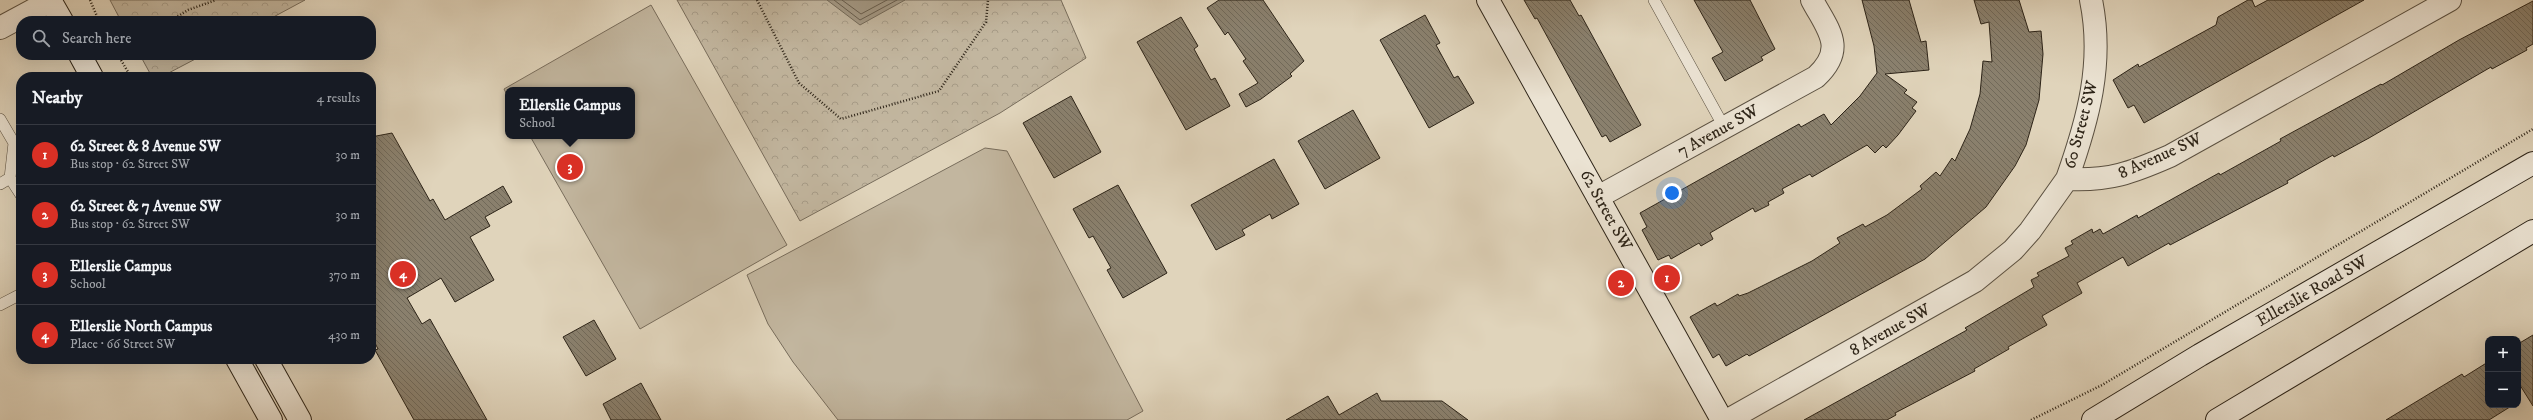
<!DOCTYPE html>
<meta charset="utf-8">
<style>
:root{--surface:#171b24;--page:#20242c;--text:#f1f3f6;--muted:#9ea1a6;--line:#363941;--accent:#d93025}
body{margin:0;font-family:"IM FELL DW Pica",serif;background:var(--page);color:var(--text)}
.controls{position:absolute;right:12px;bottom:12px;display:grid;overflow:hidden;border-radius:8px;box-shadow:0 4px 16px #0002}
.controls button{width:36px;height:36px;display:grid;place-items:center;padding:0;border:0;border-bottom:1px solid var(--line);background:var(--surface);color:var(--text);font:20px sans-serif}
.you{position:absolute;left:1672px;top:193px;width:14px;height:14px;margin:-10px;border:3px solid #fff;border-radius:50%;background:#1a73e8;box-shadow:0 0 0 6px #1a73e833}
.badge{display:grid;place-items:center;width:26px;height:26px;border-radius:50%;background:var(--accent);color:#fff;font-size:13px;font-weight:700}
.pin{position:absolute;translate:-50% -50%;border:2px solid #fff;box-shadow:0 1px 4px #0006}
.popup{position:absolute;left:505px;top:87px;width:130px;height:52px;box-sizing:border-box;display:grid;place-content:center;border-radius:8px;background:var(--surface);filter:drop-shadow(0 1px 3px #0005);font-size:13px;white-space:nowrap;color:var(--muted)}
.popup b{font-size:15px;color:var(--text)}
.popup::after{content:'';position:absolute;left:50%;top:100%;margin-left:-8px;border:8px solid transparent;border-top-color:var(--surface)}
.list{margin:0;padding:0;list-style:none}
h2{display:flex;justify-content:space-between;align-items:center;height:52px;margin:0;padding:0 16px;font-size:17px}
h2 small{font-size:13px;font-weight:400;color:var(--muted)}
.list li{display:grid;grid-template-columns:26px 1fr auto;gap:12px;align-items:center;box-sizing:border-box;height:60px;padding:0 16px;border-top:1px solid var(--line)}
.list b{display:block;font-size:15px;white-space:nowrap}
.list p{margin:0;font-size:13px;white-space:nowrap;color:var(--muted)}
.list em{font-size:13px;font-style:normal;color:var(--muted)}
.icon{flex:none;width:22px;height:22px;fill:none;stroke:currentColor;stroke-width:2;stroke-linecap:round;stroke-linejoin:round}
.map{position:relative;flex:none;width:2533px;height:420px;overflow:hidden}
.search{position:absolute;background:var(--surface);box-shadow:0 4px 16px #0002;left:16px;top:16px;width:360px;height:44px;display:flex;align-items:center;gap:10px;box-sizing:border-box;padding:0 14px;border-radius:16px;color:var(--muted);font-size:15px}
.panel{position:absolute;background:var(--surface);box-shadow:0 4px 16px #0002;left:16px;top:72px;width:360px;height:292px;border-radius:16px}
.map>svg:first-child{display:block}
</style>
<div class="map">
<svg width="2533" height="420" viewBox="0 0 2533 420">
<defs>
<pattern id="park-crowns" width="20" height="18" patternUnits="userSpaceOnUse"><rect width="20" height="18" fill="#c2b69f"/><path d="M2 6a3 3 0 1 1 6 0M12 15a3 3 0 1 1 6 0" fill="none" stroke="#a79c88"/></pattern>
<pattern id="building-back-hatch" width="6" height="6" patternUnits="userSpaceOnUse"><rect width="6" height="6" fill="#8a806d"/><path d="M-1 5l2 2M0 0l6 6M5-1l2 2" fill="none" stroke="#716959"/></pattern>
</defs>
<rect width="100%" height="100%" fill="#e0d4bb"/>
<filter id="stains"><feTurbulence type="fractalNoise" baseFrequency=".005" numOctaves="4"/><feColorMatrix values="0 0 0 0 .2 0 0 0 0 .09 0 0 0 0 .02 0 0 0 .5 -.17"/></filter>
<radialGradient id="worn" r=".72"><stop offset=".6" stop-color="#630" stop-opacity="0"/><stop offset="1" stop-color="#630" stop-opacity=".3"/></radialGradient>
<path fill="url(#park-crowns)" stroke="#786d5c" d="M110 0H305L266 21H121Z
M677 0H1061L1086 58 1000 113 800 221Z
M140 55H203L161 77H152Z"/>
<path fill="#c2b69f" stroke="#786d5c" d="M651 5 787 245 640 329 530 136H632V90H508V97L504 89Z
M985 148 1007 151 1143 411 1127 420H838L793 362 768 324 747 275Z"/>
<path fill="#a39884" stroke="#746a59" d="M827 0H905L860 25Z"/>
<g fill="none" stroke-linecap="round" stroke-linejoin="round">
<path stroke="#685e4e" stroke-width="1" d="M834 0 860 20 897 0
M842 0 861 14 887 0"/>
</g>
<path fill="url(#building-back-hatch)" stroke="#2d2418" d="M1219 0H1263L1304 61 1290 74 1292 76 1261 99 1246 107 1239 94 1258 83 1243 61 1246 59 1228 32 1225 35 1207 8Z
M1524 0H1570L1579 16 1581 15 1641 125 1610 142 1606 135 1602 137 1537 18 1535 19Z
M1694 0H1750L1775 49 1761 57 1763 60 1725 81 1712 58 1723 52Z
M1862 0H1909L1921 42 1926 41 1929 70 1885 74 1907 90 1904 93 1917 102 1912 108 1916 111 1898 135 1886 148 1883 145 1875 153 1867 145 1812 177 1810 174 1782 189 1784 193 1768 202 1769 205 1755 212 1753 208 1710 233 1713 239 1701 246 1699 243 1671 259 1669 255 1658 260 1642 230 1647 227 1640 213 1799 124 1801 127 1824 114 1831 125 1860 96 1877 73 1874 46Z
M1974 0H2019L2029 32 2041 31 2043 54 2039 100 2026 145 2015 166 1986 207 1925 259 1749 356 1747 354 1726 366 1719 354 1713 358 1690 317 1715 303 1717 306 1738 294 1739 296 1748 293 1812 261 1840 243 1837 238 1863 224 1865 227 1887 215 1922 189 1920 186 1936 172 1940 176 1952 158 1955 161 1970 129 1980 94 1983 61 1992 62 1989 22 1981 24Z
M2248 0H2252L2255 7 2268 0H2364L2144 123 2134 105 2128 108 2113 80 2138 64 2139 67 2216 25 2218 17Z
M2533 1V44L2526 48 2527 50 2492 69 2491 67 2369 138 2334 157 2333 155 2287 181 2288 183 2170 245 2169 243 2128 266 2123 257 2077 283 2082 293 2042 316 2047 325 2008 347 2009 349 1974 369 1975 371 1895 413 1896 415 1887 420H1804L1967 330 1965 328 2034 287 2031 280 2039 276 2037 273 2069 256 2065 248 2073 244 2071 241 2092 229 2093 233 2100 229 2103 234 2137 215 2138 218 2219 173 2220 175 2281 141 2280 139 2381 84 2382 85 2459 40Z
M1425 15 1440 43 1436 45 1454 78 1458 76 1474 103 1429 128 1380 40Z
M1181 17 1198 46 1194 49 1211 80 1215 78 1230 106 1186 130 1137 42Z
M1071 96 1101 152 1054 178 1023 123Z
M1353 110 1380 158 1325 189 1298 141Z
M392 133 430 201 433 199 445 220 503 186 512 202 485 217 490 226 470 237 494 280 455 302 441 278 407 298 422 324 430 319 487 420H414L375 350 378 349 371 335V137Z
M1274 159 1299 204 1272 219 1270 214 1242 230 1245 235 1216 250 1191 205Z
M1118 185 1167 273 1123 298 1107 270 1111 268 1093 236 1089 238 1073 209Z
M594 320 616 359 586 376 563 337Z
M2533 335V406L2518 382V344Z
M2488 362V405H2513L2489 420H2386L2462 374 2464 377Z
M641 383 661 420H611L603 404Z
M1377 393 1381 401H1442L1468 420H1286L1328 396 1339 415Z"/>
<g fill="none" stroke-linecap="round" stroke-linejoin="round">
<g stroke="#5a5041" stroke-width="12">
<path id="lane" d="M1654 0 1724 127
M0 119 14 143 10 178 0 184
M10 178 21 195
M0 305 21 294"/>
</g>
<g stroke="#5a5041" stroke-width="24">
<path id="street" d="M0 28 50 1
M2067 179C2088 120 2104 63 2091 0
M1598 197 1816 77C1847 48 1828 30 1812 0
M1728 420 1975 281 2013 250 2030 231 2067 179C2110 181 2131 173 2170 156L2450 0"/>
</g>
<g stroke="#2d2418" stroke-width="24">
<path id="secondary" d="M50 0 62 21
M1488 0 1722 420
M80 55 92 77
M237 359 271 420
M266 359 300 420
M2093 420 2200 355 2533 163
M2217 420 2533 231"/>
</g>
<path stroke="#2d2418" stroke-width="2.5" stroke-dasharray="1 2" stroke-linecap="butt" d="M90 0 99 21
M757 0 799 83 841 119 939 91 986 22 988 0
M170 21 188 10 216 0
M118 55 131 77
M2031 420 2102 385 2533 129"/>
<use href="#lane" stroke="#ebe3d3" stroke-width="11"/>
<use href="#street" stroke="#ebe3d3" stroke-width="22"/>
<use href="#secondary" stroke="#ebe3d3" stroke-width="22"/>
</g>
<g text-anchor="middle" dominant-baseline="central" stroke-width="3" stroke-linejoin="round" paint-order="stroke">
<g font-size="17" fill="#2d2418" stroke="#ebe3d3">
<text transform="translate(2081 125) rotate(-75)">60 Street SW</text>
<text transform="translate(1718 131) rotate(-29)">7 Avenue SW</text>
<text transform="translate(2160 156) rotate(-24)">8 Avenue SW</text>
<text transform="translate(1606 210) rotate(61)">62 Street SW</text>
<text transform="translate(2312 291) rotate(-30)">Ellerslie Road SW</text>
<text transform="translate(1890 330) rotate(-29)">8 Avenue SW</text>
</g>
</g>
<rect width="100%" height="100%" filter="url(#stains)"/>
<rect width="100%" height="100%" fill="url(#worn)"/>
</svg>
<div class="controls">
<button>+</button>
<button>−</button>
</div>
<div class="you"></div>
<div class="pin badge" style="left:1667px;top:278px">1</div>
<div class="pin badge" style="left:1621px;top:283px">2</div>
<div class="pin badge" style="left:570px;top:167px">3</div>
<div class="popup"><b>Ellerslie Campus</b>School</div>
<div class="pin badge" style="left:403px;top:274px">4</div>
<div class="search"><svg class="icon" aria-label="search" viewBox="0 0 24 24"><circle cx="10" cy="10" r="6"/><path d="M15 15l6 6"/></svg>Search here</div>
<section class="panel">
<h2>Nearby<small>4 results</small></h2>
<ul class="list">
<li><span class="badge">1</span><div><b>62 Street &amp; 8 Avenue SW</b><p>Bus stop · 62 Street SW</p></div><em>30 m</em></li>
<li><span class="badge">2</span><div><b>62 Street &amp; 7 Avenue SW</b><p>Bus stop · 62 Street SW</p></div><em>30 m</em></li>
<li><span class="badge">3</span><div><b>Ellerslie Campus</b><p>School</p></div><em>370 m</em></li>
<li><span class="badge">4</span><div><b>Ellerslie North Campus</b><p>Place · 66 Street SW</p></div><em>430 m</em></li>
</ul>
</section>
</div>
